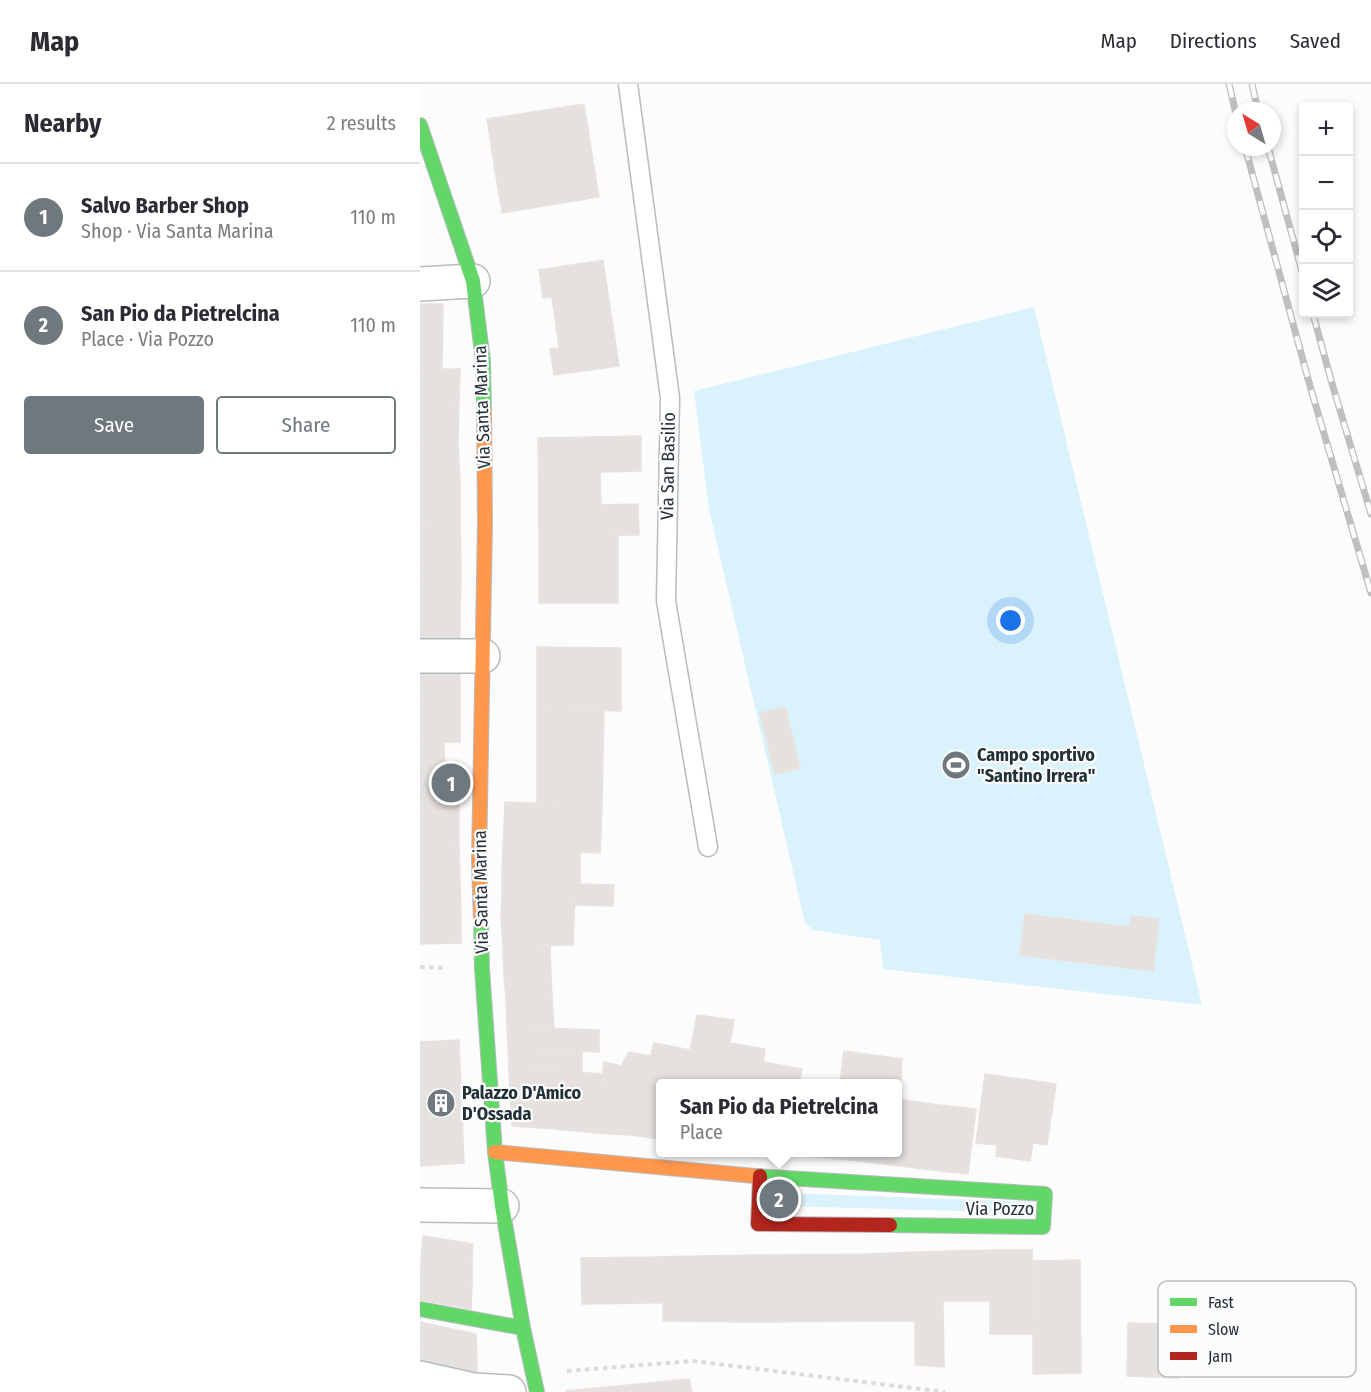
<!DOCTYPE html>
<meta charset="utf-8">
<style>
:root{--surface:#fff;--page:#f2f2f3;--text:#2b2b33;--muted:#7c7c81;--line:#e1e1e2;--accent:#6e787d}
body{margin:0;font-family:"Fira Sans Condensed",sans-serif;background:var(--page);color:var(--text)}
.controls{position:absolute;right:18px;top:18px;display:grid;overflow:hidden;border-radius:6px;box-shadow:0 3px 9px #0003}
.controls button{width:54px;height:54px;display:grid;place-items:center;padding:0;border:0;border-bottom:2px solid var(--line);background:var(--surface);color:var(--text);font:30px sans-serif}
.compass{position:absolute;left:807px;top:18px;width:54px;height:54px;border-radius:50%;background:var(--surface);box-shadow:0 3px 9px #0003;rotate:323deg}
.you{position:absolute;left:591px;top:537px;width:21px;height:21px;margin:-15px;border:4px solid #fff;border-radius:50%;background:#1a73e8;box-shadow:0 0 0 9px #1a73e833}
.badge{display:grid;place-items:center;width:39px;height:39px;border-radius:50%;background:var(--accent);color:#fff;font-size:20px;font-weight:700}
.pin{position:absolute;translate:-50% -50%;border:3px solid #fff;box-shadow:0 2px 6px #0006}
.popup{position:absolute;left:236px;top:995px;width:246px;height:78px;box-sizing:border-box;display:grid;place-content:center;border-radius:6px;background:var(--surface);filter:drop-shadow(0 2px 4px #0005);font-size:20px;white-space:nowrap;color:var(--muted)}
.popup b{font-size:22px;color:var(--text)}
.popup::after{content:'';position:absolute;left:50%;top:100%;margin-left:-12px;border:12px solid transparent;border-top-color:var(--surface)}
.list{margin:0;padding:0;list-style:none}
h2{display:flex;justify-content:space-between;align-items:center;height:78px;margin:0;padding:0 24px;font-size:26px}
h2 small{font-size:20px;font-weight:400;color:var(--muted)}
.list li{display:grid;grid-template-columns:39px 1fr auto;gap:18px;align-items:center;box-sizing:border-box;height:108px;padding:0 24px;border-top:2px solid var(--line)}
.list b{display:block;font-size:22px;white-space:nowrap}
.list p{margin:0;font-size:20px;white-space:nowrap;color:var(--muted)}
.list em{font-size:20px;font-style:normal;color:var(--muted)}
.actions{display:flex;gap:12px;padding:18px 24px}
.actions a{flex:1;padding:14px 0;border:2px solid var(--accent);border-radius:6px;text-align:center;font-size:21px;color:var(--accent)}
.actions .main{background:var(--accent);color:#fff}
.icon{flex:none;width:33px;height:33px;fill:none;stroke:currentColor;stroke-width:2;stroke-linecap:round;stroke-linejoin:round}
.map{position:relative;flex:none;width:951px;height:1308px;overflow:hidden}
header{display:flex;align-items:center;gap:36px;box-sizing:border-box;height:84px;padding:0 30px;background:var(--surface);border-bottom:2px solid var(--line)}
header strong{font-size:28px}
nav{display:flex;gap:33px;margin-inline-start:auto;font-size:21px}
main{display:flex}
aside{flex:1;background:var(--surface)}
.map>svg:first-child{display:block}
</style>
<header>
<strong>Map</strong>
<nav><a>Map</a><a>Directions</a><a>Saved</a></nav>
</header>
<main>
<aside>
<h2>Nearby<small>2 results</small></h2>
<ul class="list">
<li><span class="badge">1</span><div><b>Salvo Barber Shop</b><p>Shop · Via Santa Marina</p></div><em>110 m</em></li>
<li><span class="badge">2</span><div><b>San Pio da Pietrelcina</b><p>Place · Via Pozzo</p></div><em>110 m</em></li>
</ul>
<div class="actions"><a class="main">Save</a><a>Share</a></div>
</aside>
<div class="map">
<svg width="951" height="1308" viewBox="0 0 951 1308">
<rect width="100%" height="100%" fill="#fcfcfc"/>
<path fill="#daf2fb" d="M614 223 782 921 463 885 460 856 393 846 385 839 289 425 274 307Z
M363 1109 611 1118 615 1129 362 1122Z"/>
<path fill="#e4e1df" stroke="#e9e2df" stroke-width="1.5" d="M164 20 171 64 74 80 67 35Z
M171 64 179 113 82 129 74 80Z
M183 176 199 282 134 291 130 265 139 264 132 213 123 214 119 186Z
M0 220H23L22 285H0Z
M0 285H40L39 318 0 319Z
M39 318 38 360 0 359V319Z
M221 352V387L180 388 181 421 218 420 219 451 119 452 118 354Z
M0 359 38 360 40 398 0 396Z
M0 396 40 398V441L0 440Z
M0 440 40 441 41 478 0 477Z
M198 451V519H119V452Z
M0 477 41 478V500L0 499Z
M0 499 41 500 40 525 0 524Z
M0 524 40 525V564L0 562Z
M117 563 201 564V627L117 625Z
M0 585H40V619H0Z
M0 619H40V658H0Z
M365 623 380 684 355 690 340 629Z
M117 625 184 626 182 722 117 719Z
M0 658H24L25 694 0 695Z
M0 695H38L39 728H0Z
M85 718 182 722 180 769 83 765Z
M0 728H39V759L0 760Z
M39 759 40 797H0V760Z
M83 765 160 768V792L82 790Z
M82 790 160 792V800L194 801 193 822 155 821V813L82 812Z
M0 797H40L41 829 0 830Z
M82 812 155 813 154 834 81 833Z
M41 829V859L0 860V830Z
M605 830 710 843 711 832 739 835 733 887 600 871Z
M81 833 154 834 153 861 83 862Z
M130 861 131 893H84L83 862Z
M84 893H131L132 914H86Z
M86 914H132L134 944 87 943Z
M277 931 314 936 303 1000H264Z
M87 943 179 946V968L88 964Z
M39 956 44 1079 0 1082V958Z
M234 959 271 966 264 1000H240V1055L211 1051Z
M310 959 345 965 340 1000H303Z
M88 964 162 968V988L89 987Z
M424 967 482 975 480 1016 478 1015V1000H420Z
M209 968 231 972 211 1051 175 1049 184 978 201 982Z
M344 978 382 985 379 1000H340Z
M89 987H141L135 1045 92 1042Z
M141 987 183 990 175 1049 135 1045Z
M565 990 636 1000 627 1061 613 1059 610 1077 576 1072 577 1061 556 1059Z
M478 1015 511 1020 503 1085 448 1078 449 1068H478Z
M511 1020 556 1025 548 1090 503 1085Z
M367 1068H410L409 1074 367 1070Z
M410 1068H449L448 1078 409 1074Z
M3 1152 53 1160 52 1176 2 1165Z
M2 1165 52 1176V1199L0 1188Z
M570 1166V1217H523L525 1167Z
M570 1166H612L613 1250H570Z
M525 1167 523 1217 524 1283 495 1281V1237L498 1168Z
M498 1168 495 1237H445V1170Z
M445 1170V1237L329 1238 330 1171Z
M330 1171 329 1238 243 1237V1219H232L231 1173Z
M231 1173 232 1219 162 1220 161 1174Z
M660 1176 661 1289 613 1290V1177Z
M0 1188 52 1199 51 1225 0 1216Z
M0 1238 56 1250 57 1273 0 1260Z
M708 1239 759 1240 758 1294 707 1292Z
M0 1260 57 1273V1295L0 1284Z
M269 1295 272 1308H146V1307Z"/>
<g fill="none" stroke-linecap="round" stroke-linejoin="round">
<g stroke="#b6bcbf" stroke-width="21">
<path id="lane" d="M208 0 250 314 246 517 288 763"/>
</g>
<g stroke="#b6bcbf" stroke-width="36">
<path id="street" d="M0 200 53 197
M0 572H63
M0 1121 82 1122
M0 1294 54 1306 89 1308"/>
</g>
<g stroke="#b6bcbf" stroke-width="16">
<path id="fast" d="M0 41 53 197 63 277 64 327
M61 837 62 885 75 1068 82 1122 103 1244 117 1308
M335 1092 625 1110 623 1143 470 1141
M0 1225 103 1244"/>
</g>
<g stroke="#b6bcbf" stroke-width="16">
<path id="slow" d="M61 837 59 777 65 438 64 327
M75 1068 335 1092"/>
</g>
<g stroke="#b6bcbf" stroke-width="16">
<path id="jam" d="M340 1092 338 1140 470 1141"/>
</g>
<path stroke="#dadbdc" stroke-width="4" stroke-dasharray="4.5 4.5" stroke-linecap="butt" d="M0 883 26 884
M147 1287 273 1277 525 1308"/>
<use href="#lane" stroke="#fff" stroke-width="18"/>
<use href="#street" stroke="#fff" stroke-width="33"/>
<use href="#fast" stroke="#63d668" stroke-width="14"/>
<use href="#slow" stroke="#ff974d" stroke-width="14"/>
<use href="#jam" stroke="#b3261e" stroke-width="14"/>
<g stroke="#bebfc0" stroke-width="7">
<path id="rail" d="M809 0 816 30
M832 0 838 27
M825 63 890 302 951 509
M848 63 884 195
M893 230 911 296 951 430"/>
</g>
<use href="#rail" stroke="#fcfcfc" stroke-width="4.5" stroke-dasharray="14" stroke-linecap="butt"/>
</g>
<defs>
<g id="stadium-disc" transform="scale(1.5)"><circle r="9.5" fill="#6e787d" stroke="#fcfcfc"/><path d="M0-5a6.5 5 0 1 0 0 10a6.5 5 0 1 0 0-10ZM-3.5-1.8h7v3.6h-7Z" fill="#fff"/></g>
<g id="building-disc" transform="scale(1.5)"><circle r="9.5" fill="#6e787d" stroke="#fcfcfc"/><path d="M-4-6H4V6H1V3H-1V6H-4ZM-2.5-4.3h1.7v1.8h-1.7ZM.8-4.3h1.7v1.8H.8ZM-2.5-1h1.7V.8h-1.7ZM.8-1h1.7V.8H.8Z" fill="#fff"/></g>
</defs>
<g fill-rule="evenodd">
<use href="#stadium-disc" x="536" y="681"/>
<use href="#building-disc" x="21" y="1019"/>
</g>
<g text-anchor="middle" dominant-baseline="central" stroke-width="4.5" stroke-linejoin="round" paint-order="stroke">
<g font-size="18" fill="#223138" stroke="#fcfcfc">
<text transform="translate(62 323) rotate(-92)">Via Santa Marina</text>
<text transform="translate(248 382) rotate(-89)">Via San Basilio</text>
<text transform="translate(61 808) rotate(-91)">Via Santa Marina</text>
<text x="580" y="1125">Via Pozzo</text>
</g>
<g font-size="18" font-weight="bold" fill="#223138" stroke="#fcfcfc" text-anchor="start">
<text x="557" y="671">Campo sportivo<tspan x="557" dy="21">"Santino Irrera"</tspan></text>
<text x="42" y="1009">Palazzo D'Amico<tspan x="42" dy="21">D'Ossada</tspan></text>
</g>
</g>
<rect x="738" y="1197" width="198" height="96" rx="9" fill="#fcfcfc" stroke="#bbbfc1" stroke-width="1.5"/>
<rect x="750" y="1214" width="27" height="8" fill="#63d668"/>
<rect x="750" y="1241" width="27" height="8" fill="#ff974d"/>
<rect x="750" y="1268" width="27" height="8" fill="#b3261e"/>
<g font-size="16" fill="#223138">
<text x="788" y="1224">Fast</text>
<text x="788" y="1251">Slow</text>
<text x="788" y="1278">Jam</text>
</g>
</svg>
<div class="controls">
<button>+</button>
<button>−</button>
<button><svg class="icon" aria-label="locate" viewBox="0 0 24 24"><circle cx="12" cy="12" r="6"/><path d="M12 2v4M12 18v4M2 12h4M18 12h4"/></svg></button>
<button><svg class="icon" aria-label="layers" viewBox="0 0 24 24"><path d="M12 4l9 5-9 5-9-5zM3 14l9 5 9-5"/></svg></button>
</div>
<svg class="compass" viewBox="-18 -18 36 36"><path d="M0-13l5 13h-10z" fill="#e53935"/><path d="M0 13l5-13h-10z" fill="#7c7c81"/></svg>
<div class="you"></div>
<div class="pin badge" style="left:31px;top:699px">1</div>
<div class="pin badge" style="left:359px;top:1115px">2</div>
<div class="popup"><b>San Pio da Pietrelcina</b>Place</div>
</div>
</main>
